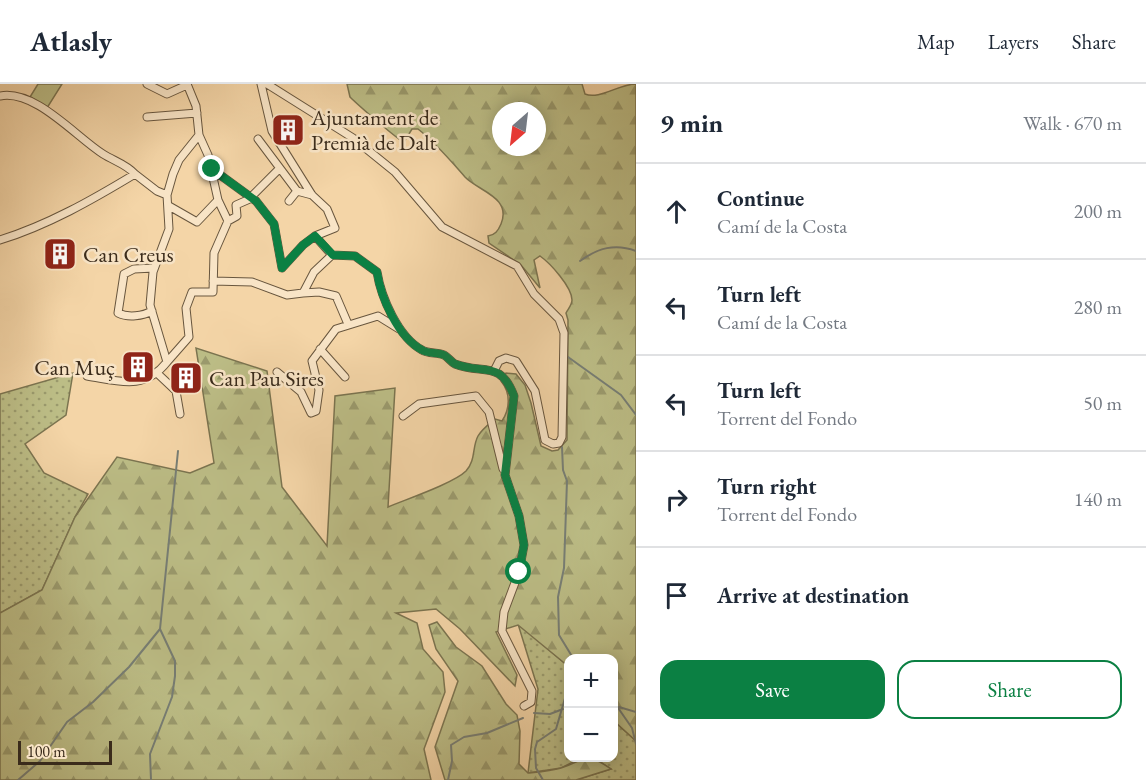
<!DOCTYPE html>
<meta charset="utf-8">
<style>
:root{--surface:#fff;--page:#f2f2f3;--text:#1f2937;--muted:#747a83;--line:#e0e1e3;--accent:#0b8043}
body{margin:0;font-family:"EB Garamond",serif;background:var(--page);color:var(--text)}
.controls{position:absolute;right:18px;bottom:18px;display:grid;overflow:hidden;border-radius:12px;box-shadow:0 3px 15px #0003}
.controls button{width:54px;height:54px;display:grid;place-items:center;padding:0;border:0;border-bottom:2px solid var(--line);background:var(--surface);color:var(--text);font:30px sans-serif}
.compass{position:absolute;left:492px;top:18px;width:54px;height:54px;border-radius:50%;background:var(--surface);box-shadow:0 3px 15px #0003;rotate:208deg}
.scale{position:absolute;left:18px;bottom:15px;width:94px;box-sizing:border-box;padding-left:6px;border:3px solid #3a2b1b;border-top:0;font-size:16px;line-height:21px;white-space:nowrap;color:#3a2b1b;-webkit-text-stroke:4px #f8e4c6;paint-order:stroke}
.stop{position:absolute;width:18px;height:18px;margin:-14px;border:4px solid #0b8043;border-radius:50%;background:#fff}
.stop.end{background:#0b8043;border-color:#fff;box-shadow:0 2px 6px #0008}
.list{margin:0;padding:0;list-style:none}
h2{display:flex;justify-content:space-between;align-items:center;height:78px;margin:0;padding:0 24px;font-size:26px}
h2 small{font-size:20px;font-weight:400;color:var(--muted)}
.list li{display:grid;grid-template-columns:39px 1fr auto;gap:18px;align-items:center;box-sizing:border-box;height:96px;padding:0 24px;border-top:2px solid var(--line)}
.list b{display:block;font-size:22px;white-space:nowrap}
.list p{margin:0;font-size:20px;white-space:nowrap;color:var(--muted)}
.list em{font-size:20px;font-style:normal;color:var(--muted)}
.actions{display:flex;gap:12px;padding:18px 24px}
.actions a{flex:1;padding:14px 0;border:2px solid var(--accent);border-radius:18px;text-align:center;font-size:21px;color:var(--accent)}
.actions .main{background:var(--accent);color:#fff}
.icon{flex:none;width:33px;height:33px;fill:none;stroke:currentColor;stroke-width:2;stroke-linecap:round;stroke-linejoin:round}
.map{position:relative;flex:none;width:636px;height:696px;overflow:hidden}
header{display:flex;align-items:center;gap:36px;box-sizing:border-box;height:84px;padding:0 30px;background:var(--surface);border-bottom:2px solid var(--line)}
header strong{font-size:28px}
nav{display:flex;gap:33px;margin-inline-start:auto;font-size:21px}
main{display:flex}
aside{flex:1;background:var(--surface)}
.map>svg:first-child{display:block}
</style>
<header>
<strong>Atlasly</strong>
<nav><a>Map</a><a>Layers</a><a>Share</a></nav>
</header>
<main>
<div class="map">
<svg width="636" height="696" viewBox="0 0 636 696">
<defs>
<pattern id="grass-dots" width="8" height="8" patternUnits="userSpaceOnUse" patternTransform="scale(1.5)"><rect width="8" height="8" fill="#bcbd86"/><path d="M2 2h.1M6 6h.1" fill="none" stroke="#9a9a6d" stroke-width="1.8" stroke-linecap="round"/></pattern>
<pattern id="forest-firs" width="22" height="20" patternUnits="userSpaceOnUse" patternTransform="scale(1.5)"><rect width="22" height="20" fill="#bcbd86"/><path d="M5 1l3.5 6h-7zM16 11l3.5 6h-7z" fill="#9a9a6d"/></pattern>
</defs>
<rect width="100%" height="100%" fill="#f4d5a7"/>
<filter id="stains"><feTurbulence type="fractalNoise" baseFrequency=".00333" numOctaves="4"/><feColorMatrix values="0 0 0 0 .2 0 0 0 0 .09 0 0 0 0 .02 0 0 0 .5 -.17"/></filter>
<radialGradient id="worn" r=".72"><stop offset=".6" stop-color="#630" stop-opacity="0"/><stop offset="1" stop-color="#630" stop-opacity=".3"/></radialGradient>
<path fill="url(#grass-dots)" stroke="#7b7450" stroke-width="1.5" d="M73 289 66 331 25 360 44 389 88 410 75 433 42 506 0 529V310Z
M518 540 568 582V674H581L561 684 528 689 538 605Z
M614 637 636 657V696H576L611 685 594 674H614Z"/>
<path fill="url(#forest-firs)" stroke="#7b7450" stroke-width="1.5" fill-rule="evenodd" d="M347 0H582L585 10C599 16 619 0 636 0V657L614 637V574H568V582L518 541 496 548 517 591 515 602 460 545 436 525 396 529 417 539 423 565 443 588 445 608 424 665 431 696H0V529L42 506 75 433 117 373 190 389 214 379 196 264 267 287 282 403 327 462 335 312 395 304 388 423C407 415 454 399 466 387 476 376 472 363 478 352 482 345 489 340 495 335L502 337C510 325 511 309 501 297L506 289 516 290 525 301 531 319 541 362 552 367 558 366 567 356 568 236 566 229C568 225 572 221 572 216 572 203 550 179 540 172L534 176 540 204 521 181 489 159 488 152C495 151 498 147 501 140 512 113 478 107 465 93 450 76 436 59 418 45H412L404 58C399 57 357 20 350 13ZM501 27H537V63H501Z
M437 538 456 563 482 582 506 620 517 631 520 647 519 680 528 689C538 688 551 687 561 684 589 675 583 666 611 685L576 696H445L435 663 458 597 436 565 429 541Z"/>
<path fill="#bcbd86" stroke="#7b7450" stroke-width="1.5" d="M38 0H62L47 24 30 13Z"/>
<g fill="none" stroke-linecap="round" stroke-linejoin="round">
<path stroke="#777e75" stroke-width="2" d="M580 177C598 164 615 159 636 167
M568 273 621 311 636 331
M562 363 563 386 567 397 564 484 558 513 559 551 573 574
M614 618 632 644 636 660
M619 623 636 628
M534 629 550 630 563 625
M18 696 40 677 67 638 93 618 129 583 160 545
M151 696 150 670 172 613 175 592V577L160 545 178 367
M448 696 452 677 451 661 464 653 487 649 523 634
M543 696 536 684 535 665 537 658 556 645 568 604"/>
<g stroke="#68563e" stroke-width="9">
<path id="street" d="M147 0 167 10 187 1
M261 0 272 47 312 111 327 125 335 144 315 152
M267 0 353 54 395 88 442 143 517 182 534 210 559 235 564 249 562 353 559 359 553 360 545 356 535 307 516 277 506 274 499 277 495 285
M0 12C35 5 76 53 103 70 114 77 126 80 135 90
M147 33 197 29
M258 55 297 107 312 111
M212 85 256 117 274 140 282 184 303 161 315 152 332 171
M251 113 279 85
M289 117 297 107
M169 122 197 138 218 116
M228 137 237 132 236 121 252 114
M0 156C48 141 92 116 135 90L157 107 167 111
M213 197 252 198 287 211 303 209 314 188 332 171 355 172 377 188C381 213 398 253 422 266 428 270 438 268 444 271 448 273 451 278 455 280 483 291 500 275 514 312L505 391 519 432 524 461 519 488 504 528 502 547 532 607 531 618 524 622
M303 209 319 208 336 212 348 240
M152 227C143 232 128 234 118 229L124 190 134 185 154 184
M320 265 345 293
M167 278 189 253 186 224 192 208H213L214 169 228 137 218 116 208 71 199 51 196 22 187 0
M277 288 301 308 311 329 316 327 319 306 312 277 336 245 378 232 399 245
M158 290 176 307 180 330
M87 292C119 297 144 307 167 278L150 221 153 188 169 145 167 111 173 90 179 76 199 51
M403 332 419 320 476 312 489 328 503 385"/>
</g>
<use href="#street" stroke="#f8e4c6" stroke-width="7"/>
</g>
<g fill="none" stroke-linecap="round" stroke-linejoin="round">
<path stroke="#0b8043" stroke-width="8" d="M212 85 256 117 274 140 282 184 303 161 315 152 333 171 355 172 377 188C381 214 398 253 422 266 428 270 438 268 444 271 448 273 451 278 455 280 483 291 500 275 514 312L505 391 519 432 524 461 519 488"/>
</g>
<defs>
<g id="building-square" transform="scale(1.725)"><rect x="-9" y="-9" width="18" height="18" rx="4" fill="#8f2418" stroke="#f8e4c6"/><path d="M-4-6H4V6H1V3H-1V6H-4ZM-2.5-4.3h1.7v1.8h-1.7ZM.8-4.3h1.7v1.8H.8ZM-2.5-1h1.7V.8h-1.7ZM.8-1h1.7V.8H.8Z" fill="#fff"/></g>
</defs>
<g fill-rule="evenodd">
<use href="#building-square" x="288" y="46"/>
<use href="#building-square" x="60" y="170"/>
<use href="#building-square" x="138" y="283"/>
<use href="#building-square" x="186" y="294"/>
</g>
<g text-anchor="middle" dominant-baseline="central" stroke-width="5" stroke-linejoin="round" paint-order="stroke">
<g font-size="22" fill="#3a2b1b" stroke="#f8e4c6" text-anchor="start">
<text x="311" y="33">Ajuntament de<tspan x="311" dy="25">Premià de Dalt</tspan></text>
<text x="83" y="170">Can Creus</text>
<text x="115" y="283" text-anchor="end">Can Muç</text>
<text x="209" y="294">Can Pau Sires</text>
</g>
</g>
<rect width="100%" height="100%" filter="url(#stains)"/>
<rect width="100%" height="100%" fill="url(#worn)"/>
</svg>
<div class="controls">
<button>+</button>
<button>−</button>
</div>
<svg class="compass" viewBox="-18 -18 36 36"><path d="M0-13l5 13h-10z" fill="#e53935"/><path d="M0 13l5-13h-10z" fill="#747a83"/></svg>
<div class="scale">100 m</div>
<div class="stop" style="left:519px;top:488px"></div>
<div class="stop end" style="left:212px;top:85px"></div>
</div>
<aside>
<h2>9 min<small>Walk · 670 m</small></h2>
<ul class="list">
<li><svg class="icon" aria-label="ahead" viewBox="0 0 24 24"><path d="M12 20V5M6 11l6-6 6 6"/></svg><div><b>Continue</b><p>Camí de la Costa</p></div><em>200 m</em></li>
<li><svg class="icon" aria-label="left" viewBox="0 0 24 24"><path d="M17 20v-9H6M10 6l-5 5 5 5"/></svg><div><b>Turn left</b><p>Camí de la Costa</p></div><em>280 m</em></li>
<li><svg class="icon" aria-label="left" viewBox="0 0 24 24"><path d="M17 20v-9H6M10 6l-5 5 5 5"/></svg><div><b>Turn left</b><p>Torrent del Fondo</p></div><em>50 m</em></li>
<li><svg class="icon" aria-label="right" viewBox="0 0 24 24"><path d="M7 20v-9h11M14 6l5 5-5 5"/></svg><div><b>Turn right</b><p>Torrent del Fondo</p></div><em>140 m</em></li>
<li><svg class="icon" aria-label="arrive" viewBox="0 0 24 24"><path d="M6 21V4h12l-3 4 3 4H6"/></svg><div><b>Arrive at destination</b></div></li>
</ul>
<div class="actions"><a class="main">Save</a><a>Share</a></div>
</aside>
</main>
